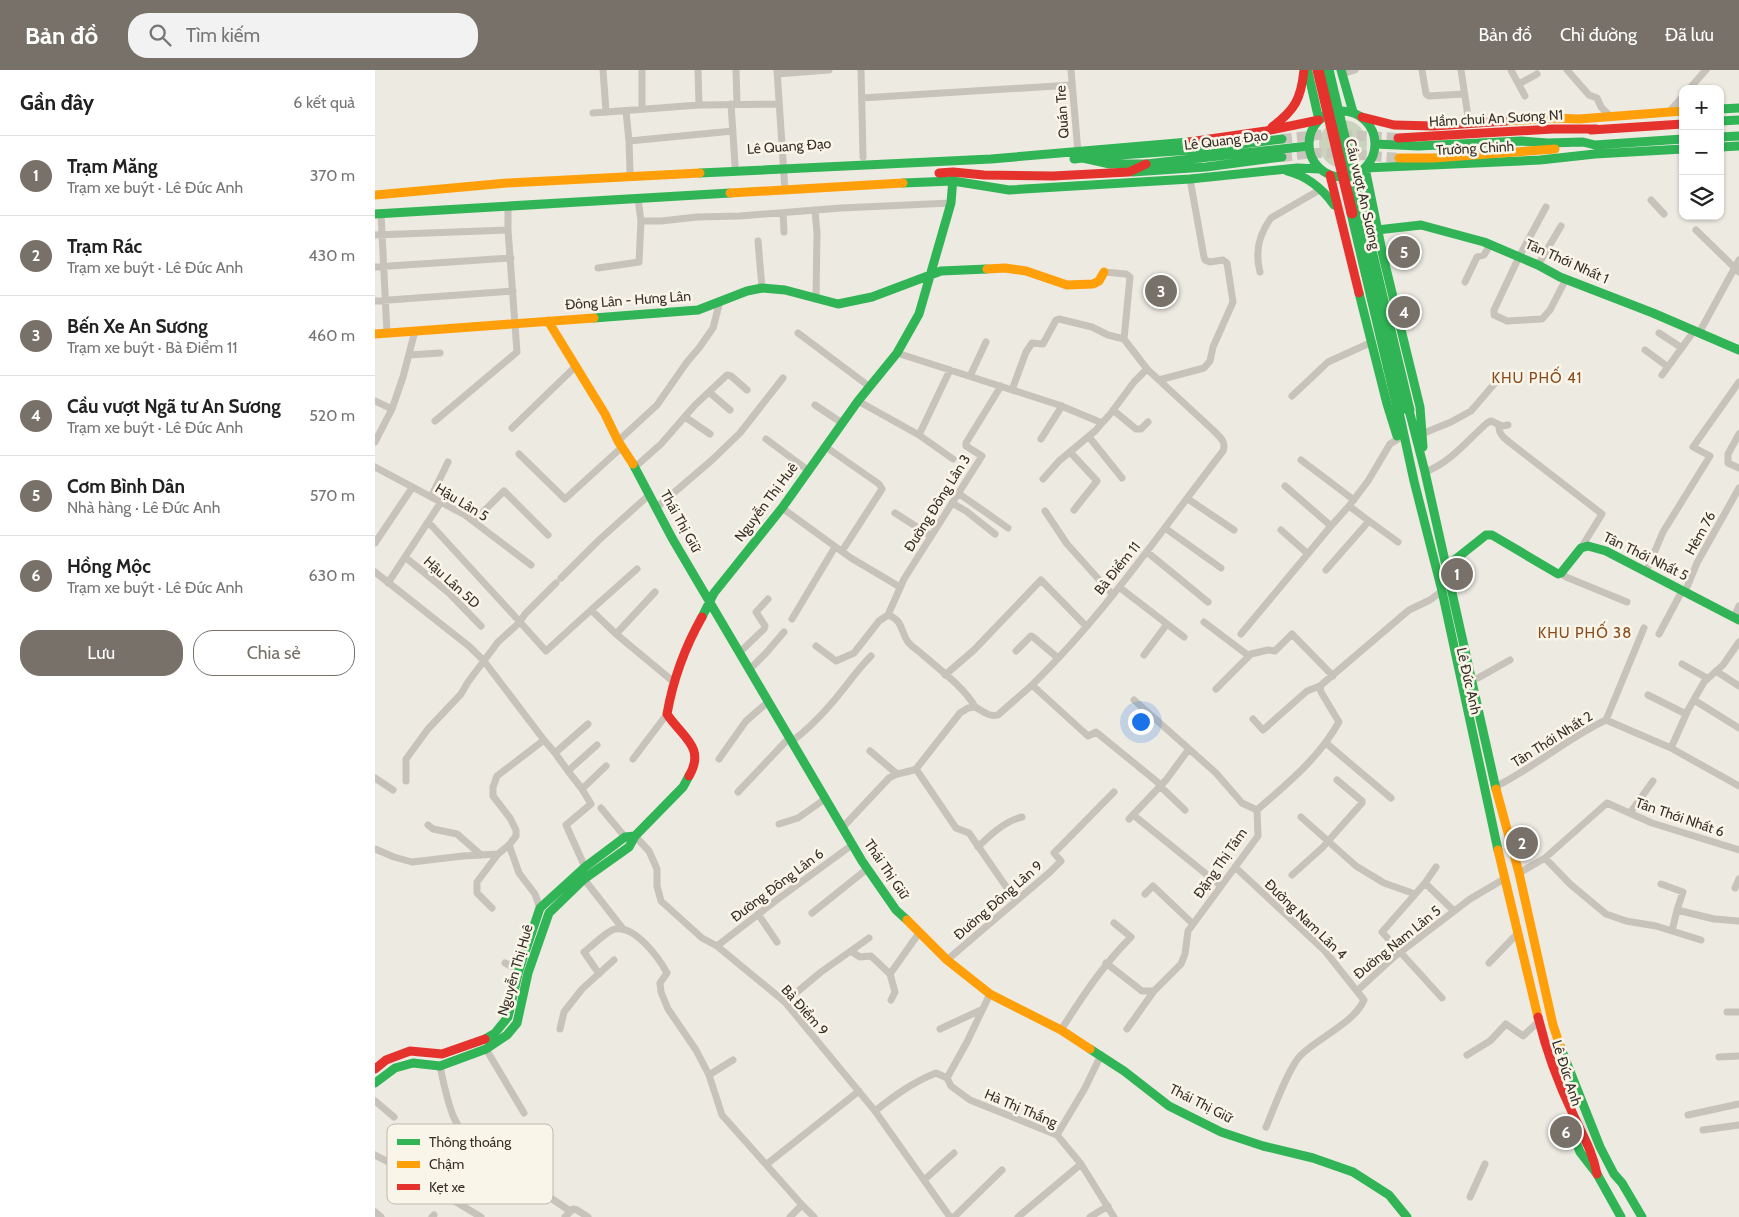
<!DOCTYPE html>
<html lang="vi">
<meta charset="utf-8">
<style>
:root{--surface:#fff;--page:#f2f2f2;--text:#222;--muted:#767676;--line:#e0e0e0;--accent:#777169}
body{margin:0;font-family:Cabin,sans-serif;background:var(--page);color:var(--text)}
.controls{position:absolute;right:15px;top:15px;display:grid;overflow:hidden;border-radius:10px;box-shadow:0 1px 4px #0004}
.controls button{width:45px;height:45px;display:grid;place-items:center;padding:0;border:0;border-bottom:1px solid var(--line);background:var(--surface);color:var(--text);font:25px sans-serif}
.you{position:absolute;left:765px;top:651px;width:18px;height:18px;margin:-12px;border:4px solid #fff;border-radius:50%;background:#1a73e8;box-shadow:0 0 0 8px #1a73e833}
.badge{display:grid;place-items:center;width:32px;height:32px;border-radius:50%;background:var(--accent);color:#fff;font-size:16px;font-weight:700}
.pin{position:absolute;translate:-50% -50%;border:2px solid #fff;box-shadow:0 1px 5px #0006}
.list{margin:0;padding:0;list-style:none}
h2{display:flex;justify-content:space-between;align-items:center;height:65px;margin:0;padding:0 20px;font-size:21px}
h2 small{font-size:16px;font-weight:400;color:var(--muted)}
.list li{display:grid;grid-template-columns:32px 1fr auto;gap:15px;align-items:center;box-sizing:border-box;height:80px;padding:0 20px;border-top:1px solid var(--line)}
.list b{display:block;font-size:19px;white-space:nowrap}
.list p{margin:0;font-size:16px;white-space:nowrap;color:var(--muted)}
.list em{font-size:16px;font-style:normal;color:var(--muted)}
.actions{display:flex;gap:10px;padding:15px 20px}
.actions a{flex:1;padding:11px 0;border:1px solid var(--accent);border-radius:20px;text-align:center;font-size:18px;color:var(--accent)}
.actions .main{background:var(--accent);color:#fff}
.icon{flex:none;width:28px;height:28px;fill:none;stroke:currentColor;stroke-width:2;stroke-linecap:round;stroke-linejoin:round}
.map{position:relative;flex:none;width:1364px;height:1147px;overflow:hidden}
header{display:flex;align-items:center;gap:30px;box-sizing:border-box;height:70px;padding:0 25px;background:var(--accent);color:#fff}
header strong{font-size:24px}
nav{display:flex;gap:28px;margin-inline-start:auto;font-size:18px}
.search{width:350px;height:45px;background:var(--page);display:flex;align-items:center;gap:12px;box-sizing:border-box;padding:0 18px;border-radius:20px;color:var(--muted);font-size:19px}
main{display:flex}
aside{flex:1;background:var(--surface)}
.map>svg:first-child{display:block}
</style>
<header>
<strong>Bản đồ</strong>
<div class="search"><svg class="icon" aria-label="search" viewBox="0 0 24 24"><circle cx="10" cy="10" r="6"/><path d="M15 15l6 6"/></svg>Tìm kiếm</div>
<nav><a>Bản đồ</a><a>Chỉ đường</a><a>Đã lưu</a></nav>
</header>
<main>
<aside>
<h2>Gần đây<small>6 kết quả</small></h2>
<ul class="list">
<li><span class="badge">1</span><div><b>Trạm Măng</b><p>Trạm xe buýt · Lê Đức Anh</p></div><em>370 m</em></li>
<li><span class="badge">2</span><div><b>Trạm Rác</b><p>Trạm xe buýt · Lê Đức Anh</p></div><em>430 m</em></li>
<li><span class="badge">3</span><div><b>Bến Xe An Sương</b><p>Trạm xe buýt · Bà Điểm 11</p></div><em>460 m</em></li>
<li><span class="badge">4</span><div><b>Cầu vượt Ngã tư An Sương</b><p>Trạm xe buýt · Lê Đức Anh</p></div><em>520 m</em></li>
<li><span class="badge">5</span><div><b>Cơm Bình Dân</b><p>Nhà hàng · Lê Đức Anh</p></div><em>570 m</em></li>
<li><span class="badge">6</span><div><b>Hồng Mộc</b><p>Trạm xe buýt · Lê Đức Anh</p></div><em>630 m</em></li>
</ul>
<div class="actions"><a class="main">Lưu</a><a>Chia sẻ</a></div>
</aside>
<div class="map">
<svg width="1364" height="1147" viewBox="0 0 1364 1147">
<rect width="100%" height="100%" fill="#edeae2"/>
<path fill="#cad4bc" d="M944 74a24 24 0 1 1 48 0a24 24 0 1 1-48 0Z"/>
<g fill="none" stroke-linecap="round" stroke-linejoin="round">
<path stroke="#c9c5bd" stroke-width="10" stroke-dasharray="10 5" stroke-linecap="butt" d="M907 69 952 64 1023 68
M907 87 939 83H959L1024 88"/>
<path stroke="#c7c2ba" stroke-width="7" d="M228 0 231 41
M267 0V39
M323 0 324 35 404 34
M361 0 362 34
M402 0 410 120
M486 0 488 87
M696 0 703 82
M1047 0 1051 24 1054 26 1089 24
M1086 0 1094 53
M1136 0 1150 26
M1192 0 1214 25 1222 28 1226 37 1234 45
M402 4 454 0
M967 4 980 0
M1144 14 1162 4
M1314 19 1331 0
M487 28 697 15
M356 34 360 95
M251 41 254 71 358 61
M1294 42 1308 26
M218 43 324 35
M254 71 255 101
M1276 130 1289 144
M1171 137 1144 187 1119 240V245L1132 251 1167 249 1175 240 1191 209
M440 140 442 163 441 229
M6 143 12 263
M408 143 409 162
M266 151H286L322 147 365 146 466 138 576 133
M1321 160 1364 202
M0 165 133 160
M383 171 387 218
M1163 195 1186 156
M0 197 136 188
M223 198 264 192 266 151 263 129
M885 202C880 183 884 164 896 148L941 122
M1090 212 1102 187 1109 185 1115 175
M0 231 138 221
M423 263 495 317
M1284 263 1307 278
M1324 263 1364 190
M1270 280 1293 297
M522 283 684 335 727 353
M34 285 65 283
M575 300 544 365 578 389
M1287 305 1319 261
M595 306 611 272
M784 310 829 298 835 291 838 277 858 232 852 193 848 190 835 192 830 190 829 187 815 109
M637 320 651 282 657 273 668 274 681 250 684 249 717 257 733 265 749 269
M334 322 355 340
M917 326 953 292 997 272
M0 331 17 339
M483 331 544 365
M440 335 467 353
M738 340 761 359H766L773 352
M310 347 335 364
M60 351 142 282 133 160V135
M1124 355C1123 363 1128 367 1134 372L1227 444 1206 478
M137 358 201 296
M1049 363 1076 352 1096 341 1120 313
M1364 364 1353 384V393L1364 398
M714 367 747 408
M391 369 434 401
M666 369 687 336
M243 371 282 335 312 292 324 278 338 258 345 231
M0 372 17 339 28 307 40 261
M451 377 504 414 507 419 467 481
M695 382 722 411 699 440
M144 384 190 429 247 377
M926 390 979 430
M0 397 90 445 156 495
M259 398 286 374 320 335 352 305 356 306 372 320
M1050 402C1075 393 1093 370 1112 353L1116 351 1127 356 1133 355
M668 409 684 391 720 361 736 343 759 312 772 299
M910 416 956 456
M583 423 633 458
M56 427 73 392
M813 429 859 460
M577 433 591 441 620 464
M281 438 337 390 365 363 408 308
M407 438 476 488 525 517
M670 441 692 474 737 524
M520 443 556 466
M99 451 129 421 173 465
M994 451 1023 472
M52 453 57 456 145 552 150 544 181 513
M790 458 846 498
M906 460 933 484
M0 473 37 418
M772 482 833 532
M30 487 74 523 106 556
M951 500 994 451 974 436
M0 502 95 577 109 591 169 670
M1271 502 1288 462 1335 386 1318 377 1364 312
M1186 503 1191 507 1252 532
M186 508 224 470 274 425
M13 513 66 432
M744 517 809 567
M1310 522 1322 493 1364 418
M216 540 262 499
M513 545 529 509 607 386 591 376V373L626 316
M1359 547 1364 536
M417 549 460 477
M829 552 874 586
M241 564 280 522
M866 564 956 456 974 436 993 411 1015 374 1023 369
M1284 564 1307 521
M441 576 461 591 479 583 504 551 513 545C529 551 525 561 533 572 537 577 544 581 548 585 564 599 590 618 600 637
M641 581 656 566 658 567 683 588
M364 583 389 559 390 556 381 542 393 529
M769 585 792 554
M1307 594 1332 608
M374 600 391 583 409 562
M1341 601 1364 616
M570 605 599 580 666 510 711 556
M1103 608 1135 590
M657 615 713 666 721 662 786 715
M841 619 876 584 893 580 900 581 917 564 958 606
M1273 625 1311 644
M759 630 841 703 867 733 882 740
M1319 630 1364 658
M878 649 888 660 932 621 945 616
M1231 650 1269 558
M416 672C431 661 444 648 456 634 470 618 481 601 496 586
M951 673 1016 728
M1296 678 1364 716
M495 681 521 703
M180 683 193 701 222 675
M258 689 292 644
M344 689 371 651 393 632
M541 699 581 758 594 763 641 831
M193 701 207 719
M0 708 18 720
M31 711V689L53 659 86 624 93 612 123 572 145 552 171 581 216 540 241 564 300 613
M785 716 810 740
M1120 717C1159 698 1192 668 1231 650L1296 678 1313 640 1329 612 1348 595 1364 572
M363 722 414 668
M226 738 250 767
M1255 743 1278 711
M926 747 981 796 1009 813 1040 824
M762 748 846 816
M754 749 791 710 814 679
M404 754 423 748 450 729
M53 755 58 759 82 764 106 785
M468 757 514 708C523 702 532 703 541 699L585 643 593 638 600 637C608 641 613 647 623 645 634 635 646 625 657 615 729 545 787 460 848 381 852 372 844 366 838 360L772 299 749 269 755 207 751 204 729 202
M260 766 274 781 282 799V816L286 831 327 868 342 876 410 932 500 1041 575 1147
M134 775 144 803 160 824 165 838
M603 777C615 765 630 751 647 747
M0 779 19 787 37 792 88 786 123 784 134 775 141 766V760L135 748 118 726V717L122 706 169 670 180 683 213 654
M1170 788 1195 814 1231 844 1251 851 1281 856 1297 861 1302 840
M210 797 191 755 216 734 207 719 231 696
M860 797 950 881 989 930C979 953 944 967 926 985 914 996 898 1041 891 1057
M1061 797 1050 813 1007 862 1067 928
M1144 803 1170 788 1232 733 1277 753 1364 780
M917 805 947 778 987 733V731L962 710
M209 809 248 859
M1050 813 1079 841
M1286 814 1308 822 1302 840 1339 849 1364 851
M1360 818 1364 809
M770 824 778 816 818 854
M117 838 102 823V812L123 784
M437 843 492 799
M383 844 402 872
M1297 861 1326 870
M342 876 403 829 477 775
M477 882 485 887 496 886 515 904 544 863
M572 890 675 802 686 791 679 783 739 722
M130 893 144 900
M731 893 767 921H779
M1114 893 1139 867
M224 904 209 882C216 877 233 860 240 859 260 855 284 888 292 903L285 913 286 922 293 939 321 980 334 1005 347 1045 427 1135 415 1147
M515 904 520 922 516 930
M983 920 1019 887 1095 829 1129 809
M615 924 592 972 572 1008 576 1016 595 1030 682 1065 706 1094 739 1147
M410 932 446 902 494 868
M1352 942H1364
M185 959 189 942 207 919 239 890
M565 959 608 939
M752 959 779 921 806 894 810 884 813 861 883 766 882 740C913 713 943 689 964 652L946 622 945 616 1034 540 1055 530 1067 521
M686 960C707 927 728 895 756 867L739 853
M111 979 149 1043
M1092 985 1115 971 1131 954 1148 966 1161 954
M1344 987 1364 986
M65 996C73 1035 78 1063 112 1087
M334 1005 358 990
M0 1031 19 1047
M500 1041C519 1026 538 1012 561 1003L572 1008
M1313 1045 1364 1034
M1328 1060 1364 1055
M682 1065 710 1018 726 985
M0 1085 23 1097 106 1147
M392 1094 484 1021
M549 1110 579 1083
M158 1116 195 1141
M1095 1127 1110 1094
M427 1135 439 1147
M0 1142 6 1147
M57 1147 59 1145
M190 1147 198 1139 202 1140 213 1147
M579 1147 627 1100
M643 1147 706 1094
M715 1147 733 1136"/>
<path stroke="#30b455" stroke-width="9" d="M966 0 978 42
M933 2 944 50
M1345 39 1364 38
M934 74a33 33 0 1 1 66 0a33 33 0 1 1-66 0Z
M1345 51 1364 50
M1345 67 1364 66
M1000 74 1043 76 1146 71 1173 73 1208 72 1220 75 1308 69
M1345 77 1364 76
M716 87 830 79 907 69
M699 89 708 88 735 94H771L934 76
M990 98 1165 90 1220 84 1308 79
M990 98 1008 186 1045 337 1048 377
M912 101C932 106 947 118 959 135
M757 102 831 97 907 87
M325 103 616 89 814 72
M528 113 578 111 634 120 815 109 922 98 945 99
M0 144 355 123
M1002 160 1046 155 1109 172 1163 195 1185 207 1278 243 1364 280
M984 223 1012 334 1022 366
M219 248 323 240 372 221 387 218 410 220 463 234 497 227 566 201 612 199
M1034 340 1050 402 1121 719
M1024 342 1039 411 1067 521 1123 780
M258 394 297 468 487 791 521 840 532 850
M1072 496 1111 465H1117L1183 504 1186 503 1206 478 1213 476 1231 481 1364 550
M327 547 339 523 407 438 483 331 522 283 544 244 576 133 578 108
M110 969 120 963 133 947 144 900 165 838 210 797 250 767 260 766
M1185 976 1225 1077 1239 1104 1247 1113 1267 1147
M715 979 749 1001 794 1036 846 1062 888 1076 938 1088 978 1102 1014 1125 1032 1147
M0 1013 20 998 38 993 65 996 111 979 132 965 142 953 153 903 174 843 209 809 254 777 260 766 308 717 314 706
M1192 1049 1205 1082 1222 1104 1246 1147"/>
<path stroke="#ff9f0a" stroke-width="9" d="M1131 51 1179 48 1204 49 1308 41
M1024 88H1058L1180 79
M355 123 528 113
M0 125 132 113 325 103
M612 199 630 198 651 201 692 215 718 214 724 211 729 202
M173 251 230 344 243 371 258 394
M0 264 219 248
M1121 719 1144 803 1178 955 1185 976
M1123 780 1163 947
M532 850 572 890 615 924 686 960 715 979"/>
<path stroke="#e5322d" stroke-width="9" d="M987 47 1019 55 1059 56 1131 51
M897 57C920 40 926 29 929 0
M1216 60 1308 54
M1023 68 1178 59H1221
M814 72 891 61 944 50
M564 103 578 102 609 105 678 106 754 102 771 94
M955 105 984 223
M314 706C331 677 307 667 292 644 298 610 310 577 327 547
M1163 947C1171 980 1183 1013 1198 1044 1207 1064 1218 1082 1222 1104
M0 999 11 990 35 981 67 984 110 969"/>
<path stroke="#30b455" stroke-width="11" d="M953 0 1034 340
M977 143 1024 342"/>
<path stroke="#e5322d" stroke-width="11" d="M943 0 977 143"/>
</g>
<g text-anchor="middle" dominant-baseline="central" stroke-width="5" stroke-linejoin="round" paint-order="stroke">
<g font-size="14" fill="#383028" stroke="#faf5e9">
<text transform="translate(687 42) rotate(-94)">Quán Tre</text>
<text transform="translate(1121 48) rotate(-3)">Hầm chui An Sương N1</text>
<text transform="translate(851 70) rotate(-7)">Lê Quang Đạo</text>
<text transform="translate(414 76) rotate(-4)">Lê Quang Đạo</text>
<text transform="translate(1100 78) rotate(-3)">Trường Chinh</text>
<text transform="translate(988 124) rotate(77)">Cầu vượt An Sương</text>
<text transform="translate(1192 191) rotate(24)">Tân Thới Nhất 1</text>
<text transform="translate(253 230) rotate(-4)">Đông Lân - Hưng Lân</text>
<text transform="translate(87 432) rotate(31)">Hậu Lân 5</text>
<text transform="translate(391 432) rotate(-53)">Nguyễn Thị Huê</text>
<text transform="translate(562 433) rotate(-58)">Đường Đông Lân 3</text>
<text transform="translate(306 451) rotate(61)">Thái Thị Giữ</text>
<text transform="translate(1325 463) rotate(-61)">Hẻm 76</text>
<text transform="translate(1271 486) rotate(26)">Tân Thới Nhất 5</text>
<text transform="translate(742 498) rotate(-51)">Bà Điểm 11</text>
<text transform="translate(77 512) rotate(42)">Hậu Lân 5D</text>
<text transform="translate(1094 611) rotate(77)">Lê Đức Anh</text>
<text transform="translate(1177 669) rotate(-32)">Tân Thới Nhất 2</text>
<text transform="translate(1305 747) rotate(19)">Tân Thới Nhất 6</text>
<text transform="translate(845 793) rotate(-55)">Đặng Thị Tám</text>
<text transform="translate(512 799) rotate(56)">Thái Thị Giữ</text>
<text transform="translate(402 815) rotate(-37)">Đường Đông Lân 6</text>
<text transform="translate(623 830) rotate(-41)">Đường Đông Lân 9</text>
<text transform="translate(931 849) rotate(44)">Đường Nam Lân 4</text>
<text transform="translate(1022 872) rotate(-39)">Đường Nam Lân 5</text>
<text transform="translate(140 900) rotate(-74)">Nguyễn Thị Huê</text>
<text transform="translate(430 940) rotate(48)">Bà Điểm 9</text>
<text transform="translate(1192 1003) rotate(72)">Lê Đức Anh</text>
<text transform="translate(826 1033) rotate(27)">Thái Thị Giữ</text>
<text transform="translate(646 1038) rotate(23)">Hà Thị Thắng</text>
</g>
<g font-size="15" letter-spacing="1" fill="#874d21" stroke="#faf5e9">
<text x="1162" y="308">KHU PHỐ 41</text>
<text x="1210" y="563">KHU PHỐ 38</text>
</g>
</g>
<rect x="12" y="1054" width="166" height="80" rx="8" fill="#faf5e9" stroke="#c0baaf" stroke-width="1"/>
<rect x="22" y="1069" width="23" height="6" fill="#30b455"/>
<rect x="22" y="1091" width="23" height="7" fill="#ff9f0a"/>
<rect x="22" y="1114" width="23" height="6" fill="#e5322d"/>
<g font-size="14" fill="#383028">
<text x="54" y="1077">Thông thoáng</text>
<text x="54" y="1099">Chậm</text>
<text x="54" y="1122">Kẹt xe</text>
</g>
</svg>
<div class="controls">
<button>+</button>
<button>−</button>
<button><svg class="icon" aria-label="layers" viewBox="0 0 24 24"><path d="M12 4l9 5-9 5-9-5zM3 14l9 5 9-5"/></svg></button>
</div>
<div class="you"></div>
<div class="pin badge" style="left:1082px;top:504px">1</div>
<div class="pin badge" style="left:1147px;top:773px">2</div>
<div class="pin badge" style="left:786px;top:221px">3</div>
<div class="pin badge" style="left:1029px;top:242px">4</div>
<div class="pin badge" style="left:1029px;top:182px">5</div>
<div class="pin badge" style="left:1191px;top:1062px">6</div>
</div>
</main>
